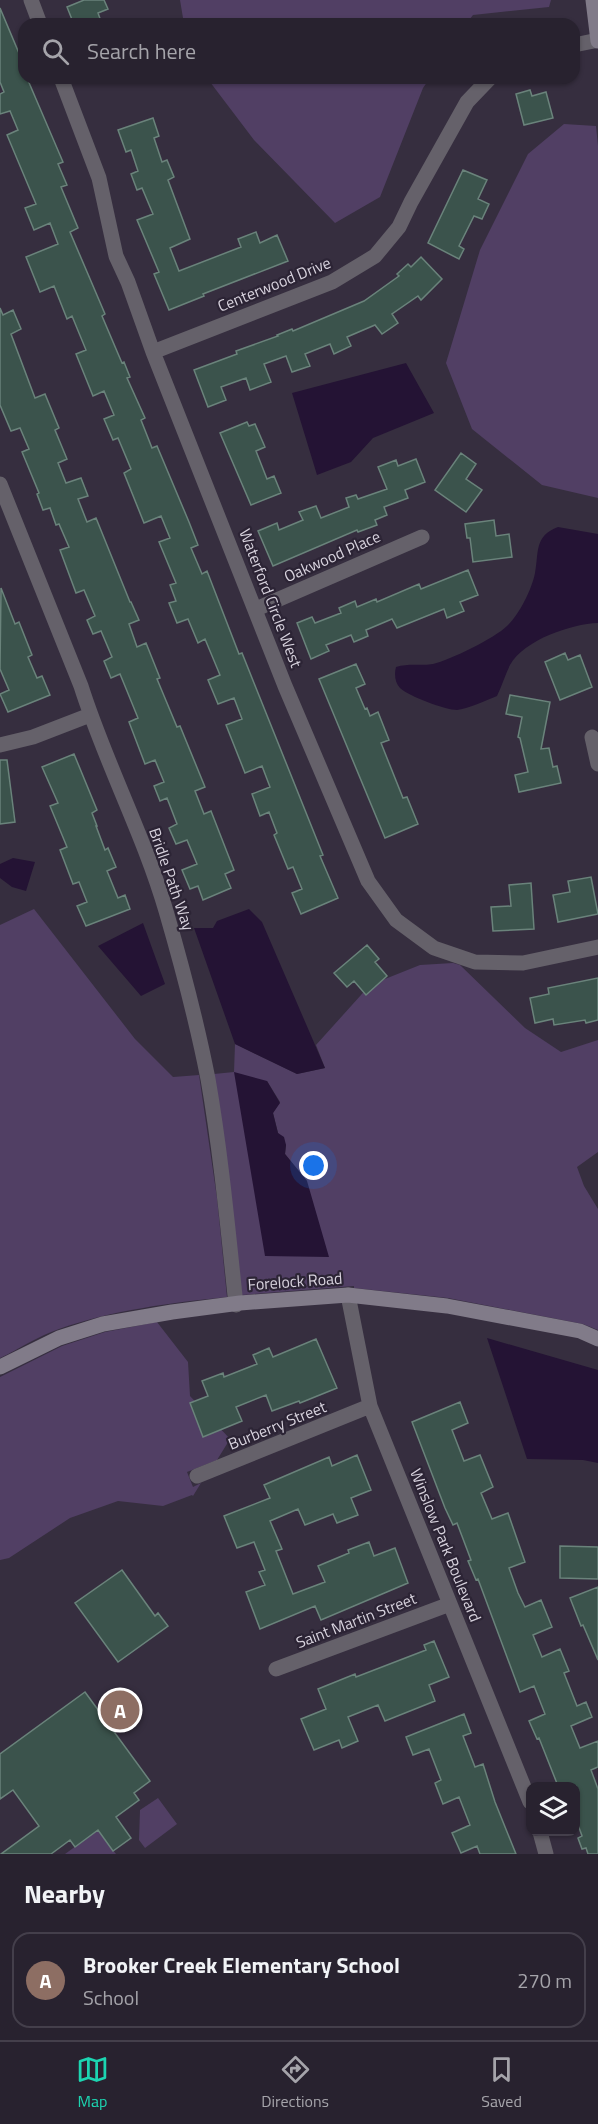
<!DOCTYPE html>
<style>
:root{--surface:#28222f;--page:#302a37;--text:#f1f3f6;--muted:#a5a4aa;--line:#443f4b;--accent:#1cd5b1}
body{margin:0;font-family:"Titillium Web",sans-serif;background:var(--page);color:var(--text)}
.controls{position:absolute;right:18px;bottom:18px;display:grid;overflow:hidden;border-radius:12px;box-shadow:0 2px 4px #0004}
.controls button{width:54px;height:54px;display:grid;place-items:center;padding:0;border:0;border-bottom:2px solid var(--line);background:var(--surface);color:var(--text);font:30px sans-serif}
.you{position:absolute;left:314px;top:1166px;width:21px;height:21px;margin:-15px;border:4px solid #fff;border-radius:50%;background:#1a73e8;box-shadow:0 0 0 9px #1a73e833}
.badge{display:grid;place-items:center;width:39px;height:39px;border-radius:50%;background:var(--accent);color:#fff;font-size:20px;font-weight:700}
.pin{position:absolute;translate:-50% -50%;border:3px solid #fff;box-shadow:0 2px 6px #0006}
.list{margin:0;padding:0;list-style:none}
h2{display:flex;justify-content:space-between;align-items:center;height:78px;margin:0;padding:0 24px;font-size:26px}
h2 small{font-size:20px;font-weight:400;color:var(--muted)}
.list li{display:grid;grid-template-columns:39px 1fr auto;gap:18px;align-items:center;box-sizing:border-box;height:96px;margin:0 12px 12px;padding:0 12px;border:2px solid var(--line);border-radius:18px}
.list b{display:block;font-size:22px;white-space:nowrap}
.list p{margin:0;font-size:20px;white-space:nowrap;color:var(--muted)}
.list em{font-size:20px;font-style:normal;color:var(--muted)}
.icon{flex:none;width:33px;height:33px;fill:none;stroke:currentColor;stroke-width:2;stroke-linecap:round;stroke-linejoin:round}
.map{position:relative;flex:none;width:598px;height:1854px;overflow:hidden}
.search{position:absolute;background:var(--surface);box-shadow:0 2px 4px #0004;left:18px;right:18px;top:18px;height:66px;display:flex;align-items:center;gap:15px;box-sizing:border-box;padding:0 21px;border-radius:18px;color:var(--muted);font-size:22px}
.sheet{height:186px;background:var(--surface)}
nav{display:flex;justify-content:space-around;align-items:center;box-sizing:border-box;height:84px;border-top:2px solid var(--line);background:var(--surface);font-size:16px;color:var(--muted)}
nav a{display:grid;justify-items:center;gap:3px}
nav .on{color:var(--accent)}
.map>svg:first-child{display:block}
</style>
<div class="map">
<svg width="598" height="1854" viewBox="0 0 598 1854">
<rect width="100%" height="100%" fill="#362e3f"/>
<path fill="#513f64" fill-rule="evenodd" d="M180 0H551L549 7 473 15 466 24H184Z
M207 78H430L423 88 380 197 335 223 254 140Z
M564 124 596 126 598 146V498L542 485 472 429 446 363 480 250 528 154Z
M34 909 135 1039 173 1077 199 1075 217 1198 227 1297C170 1303 113 1310 59 1329 38 1336 19 1349 0 1358V925Z
M453 963 460 965 525 1028 561 1052 598 1040V1152L577 1167 584 1186 598 1209V1330L583 1324 448 1298 354 1288V1286L242 1295 214 1074 234 1072 235 1044 297 1074 325 1068 316 1045 370 985 420 965ZM267 1081 280 1102 273 1113 278 1133 286 1145 285 1154 307 1181 265 1256Z
M157 1322 188 1362 190 1396 230 1439 217 1460 187 1472 193 1487 201 1483 193 1496 192 1495 163 1506 118 1501 70 1518 9 1558 0 1560V1377L62 1346 105 1332Z
M158 1798 177 1824 145 1848 139 1840 140 1810Z
M98 1830 116 1854H65Z"/>
<path fill="#241334" d="M406 363 434 413 373 438 351 462 317 475 292 393Z
M558 527 598 534V623C571 624 524 640 510 665 505 675 502 686 497 696 487 700 467 709 457 710 446 710 408 696 400 688 395 683 394 674 396 667 408 663 420 666 433 664 450 660 495 638 507 626 519 615 532 589 535 573 539 552 534 536 558 527Z
M13 858 35 862 26 891 12 887 0 878V864Z
M249 909 262 922 325 1068 297 1074 235 1044 194 928H213L217 921Z
M143 923 165 984 141 996 98 946Z
M234 1072 267 1081 280 1103 273 1113 278 1133 284 1137 286 1145 285 1154 307 1181 329 1257 265 1256Z
M487 1338 598 1370V1463L583 1460 527 1459Z"/>
<path fill="#3b534c" stroke="#6a837b" stroke-width="1.5" d="M84 0H104L108 9 98 13 102 24H80L79 20 73 22 67 7Z
M0 8 21 58 19 59 24 71V78H27L63 162 58 164 67 185 61 187 78 228 70 232 105 314 102 316 122 363 124 362 130 377 127 378 145 418 141 420 152 448 157 446 189 522 198 545 191 548 202 574 207 571 239 654 242 653 323 855 320 856 338 898 301 914 292 893 302 889 293 867 288 869 274 835 277 833 269 812 260 816 252 794 270 787 262 766 245 773 226 725 242 719 234 698 218 704 208 680 220 675 205 639 198 643 188 619 177 623 169 603 176 601 170 585 176 583 159 542 170 538 161 516 144 523 124 473 131 469 118 438 113 440 104 419 114 415 104 391 93 396 76 354 86 350 72 316 67 319 54 286 40 292 26 257 58 244 50 223 34 230 25 208 36 204 7 135 18 130 10 111 0 114V94L4 92 0 82Z
M530 90 532 96 546 92 553 118 524 125 516 94Z
M153 118 159 136 154 138 162 162 167 160 174 177 168 180 190 239 170 248 179 271 241 247 238 239 256 232 260 243 277 235 288 261 203 294 204 296 169 310 154 274 159 272 137 220 153 214 142 188 137 190 131 174 138 171 131 150 126 152 118 130Z
M463 170 487 180 478 199 489 204 482 219 474 216 459 246 464 249 459 259 428 243Z
M421 257 442 279 421 300 418 296 392 314 398 323 382 334 375 325 347 337 351 346 334 354 330 344 305 354 310 366 292 372 286 356 264 364 271 382 250 390 246 378 221 387 226 400 208 407 194 370 237 354 236 351 278 336 277 335 292 329 293 331 364 301 399 276 397 274 408 264 411 267Z
M0 308 3 315 13 310 21 329 11 334 35 398 45 394 59 428 55 430 67 459 58 463 66 483 81 478 88 496 78 499 87 522 96 518 130 602H131L139 620 129 624 137 647 146 643 160 678 157 679 177 727 180 726 205 787 195 791 204 814 211 811 234 870 225 874 231 888 203 900 198 886 190 889 182 870 197 864 187 840 176 844 169 828 177 824 167 798 160 801 154 786 164 782 155 760 145 764 129 722 138 718 127 691 120 674 111 678 104 661 112 657 101 631 93 634 87 620 95 616 84 590 76 593 60 550 69 547 59 524 56 525 50 508 43 510 37 494 39 493 22 452 29 449 20 428 11 431 0 405Z
M247 422 249 426 255 424 265 447 256 451 267 479 274 476 281 493 251 505 220 433Z
M461 453 476 464 466 479 482 490 466 512 435 490Z
M416 459 425 482 405 490 408 498 384 507 387 515 375 520 377 525 358 532 357 530 273 566 258 531 277 523 279 530 303 520 299 512 316 506 321 518 349 507 346 498 356 495 358 499 387 489 378 467 396 460 398 466Z
M494 520 496 536 509 534 512 557 473 562 470 538H467L465 524Z
M468 570 478 595 460 602 464 611 447 618 444 609 397 628 392 619 366 630 368 636 354 642 351 635 326 645 329 651 311 659 297 623 312 617 315 623 341 613 339 608 355 601 357 607 376 599 377 602 419 584 421 589Z
M1 588 15 624 19 622 32 655 28 657 37 678 42 676 50 695 8 712 0 694 9 690 0 669Z
M565 653 568 660 580 655 592 687 560 700 545 662Z
M356 664 365 684 356 688 365 709 367 708 370 716 378 712 389 740 381 743 403 798 407 797 418 824 385 838 319 679Z
M510 695 550 702 541 749 549 748 553 767 557 766 561 783 519 792 515 775 528 772 520 738 518 737 522 717 506 714Z
M74 754 97 810 92 813 97 826H96L105 850 108 848 116 867 107 871 118 898 125 895 130 909 86 926 77 906 87 902 79 882 73 884 60 850 67 847 50 806 58 803 42 767Z
M0 760H7L15 822 0 824Z
M591 877 598 914 558 922 553 895 570 892 568 881Z
M531 883 534 929 493 931 491 907 511 906 509 885Z
M367 945 379 959 375 962 387 976 366 995 354 981 347 987 334 973Z
M598 978V1020L586 1023 585 1020 554 1025 553 1019 535 1023 530 998 549 994 548 988Z
M316 1339 337 1388 300 1403 299 1401 272 1411 266 1395 236 1407 242 1421 203 1437 190 1403 208 1396 202 1381 223 1373 224 1377 257 1364 253 1355 269 1348 273 1357Z
M460 1402 468 1423 452 1430 464 1461 480 1455 493 1487 481 1493 492 1519 508 1513 525 1562 509 1568 518 1593 525 1607 541 1600 552 1627 533 1635 542 1657 560 1649 569 1671 564 1673 577 1706 586 1702 592 1717 571 1726 580 1748 598 1741V1767L591 1770 598 1789V1854H588L586 1848 582 1849 578 1838 582 1836 576 1819V1786H558L539 1738 537 1739 529 1721 545 1714 534 1686 520 1692 478 1579 476 1580 468 1561 471 1560 457 1523 453 1525 445 1508 412 1422Z
M357 1455 371 1490 351 1498 358 1515 337 1523 333 1514 305 1525 298 1509 270 1521 282 1549 276 1551 293 1594 325 1582 318 1566 349 1553 348 1550 369 1542 374 1556 395 1548 408 1583 321 1620 315 1606 260 1629 246 1592 265 1585 259 1572 265 1570 254 1542 237 1548 224 1516 270 1498 264 1485 329 1457 332 1466Z
M560 1546 598 1547V1579L560 1578Z
M122 1570 155 1616 158 1613 168 1626 118 1662 75 1603Z
M598 1587V1660L583 1625 581 1626 570 1598Z
M434 1641 449 1677 429 1685 435 1701 385 1721 378 1705 348 1717 358 1741 342 1748 339 1740 314 1750 301 1719 326 1709 318 1689 355 1674 356 1677 426 1650 424 1645Z
M85 1692 150 1781 134 1793 139 1800 116 1817 131 1838 113 1851 98 1830 75 1847 70 1840 51 1854H1L39 1826 13 1790 0 1799V1754Z
M464 1714 471 1733 463 1736 475 1767 483 1764 495 1802 516 1854H480L477 1846 461 1853 452 1833 470 1825 459 1797 443 1804 435 1783 441 1780 429 1749 413 1755 406 1737Z"/>
<g fill="none" stroke-linecap="round" stroke-linejoin="round">
<path stroke="#65616a" stroke-width="15" d="M31 0 40 24
M574 45 598 40
M61 78 99 178 116 256 128 282 153 352 285 686 368 881 396 920 434 948 475 962 523 963 598 947
M153 352 332 282 375 256 399 227 411 202 467 102 490 78
M0 484 81 686C105 762 144 835 166 911 182 966 197 1023 208 1079 221 1153 228 1230 236 1305
M256 609 422 537
M592 737 598 764
M0 745 33 737 90 715
M348 1295 370 1406 530 1802
M197 1476 370 1406
M276 1669 450 1604
M540 1832 546 1854"/>
<path stroke="#817b89" stroke-width="15" d="M593 0 598 41
M0 1367 59 1338 103 1324 172 1312 240 1303 348 1295 447 1306 580 1331 598 1339"/>
</g>
<g text-anchor="middle" dominant-baseline="central" stroke-width="4.5" stroke-linejoin="round" paint-order="stroke">
<g font-size="16" fill="#d7d2dd" stroke="#2c2435">
<text transform="translate(274 284) rotate(-22)">Centerwood Drive</text>
<text transform="translate(332 556) rotate(-24)">Oakwood Place</text>
<text transform="translate(271 598) rotate(69)">Waterford Circle West</text>
<text transform="translate(172 879) rotate(71)">Bridle Path Way</text>
<text transform="translate(295 1281) rotate(-4)">Forelock Road</text>
<text transform="translate(277 1425) rotate(-22)">Burberry Street</text>
<text transform="translate(446 1545) rotate(68)">Winslow Park Boulevard</text>
<text transform="translate(356 1620) rotate(-21)">Saint Martin Street</text>
</g>
</g>
</svg>
<div class="controls">
<button><svg class="icon" aria-label="layers" viewBox="0 0 24 24"><path d="M12 4l9 5-9 5-9-5zM3 14l9 5 9-5"/></svg></button>
</div>
<div class="you"></div>
<div class="pin badge" style="left:120px;top:1710px;background:#8d6e63">A</div>
<div class="search"><svg class="icon" aria-label="search" viewBox="0 0 24 24"><circle cx="10" cy="10" r="6"/><path d="M15 15l6 6"/></svg>Search here</div>
</div>
<section class="sheet">
<h2>Nearby<small></small></h2>
<ul class="list">
<li><span class="badge" style="background:#8d6e63">A</span><div><b>Brooker Creek Elementary School</b><p>School</p></div><em>270 m</em></li>
</ul>
</section>
<nav>
<a class="on"><svg class="icon" aria-label="map" viewBox="0 0 24 24"><path d="M3 6l6-2 6 2 6-2v14l-6 2-6-2-6 2zM9 4v14M15 6v14"/></svg>Map</a>
<a><svg class="icon" aria-label="directions" viewBox="0 0 24 24"><path d="M12 3l9 9-9 9-9-9zM9 14v-3h6M13 9l2 2-2 2"/></svg>Directions</a>
<a><svg class="icon" aria-label="saved" viewBox="0 0 24 24"><path d="M7 4h10v16l-5-4-5 4z"/></svg>Saved</a>
</nav>
